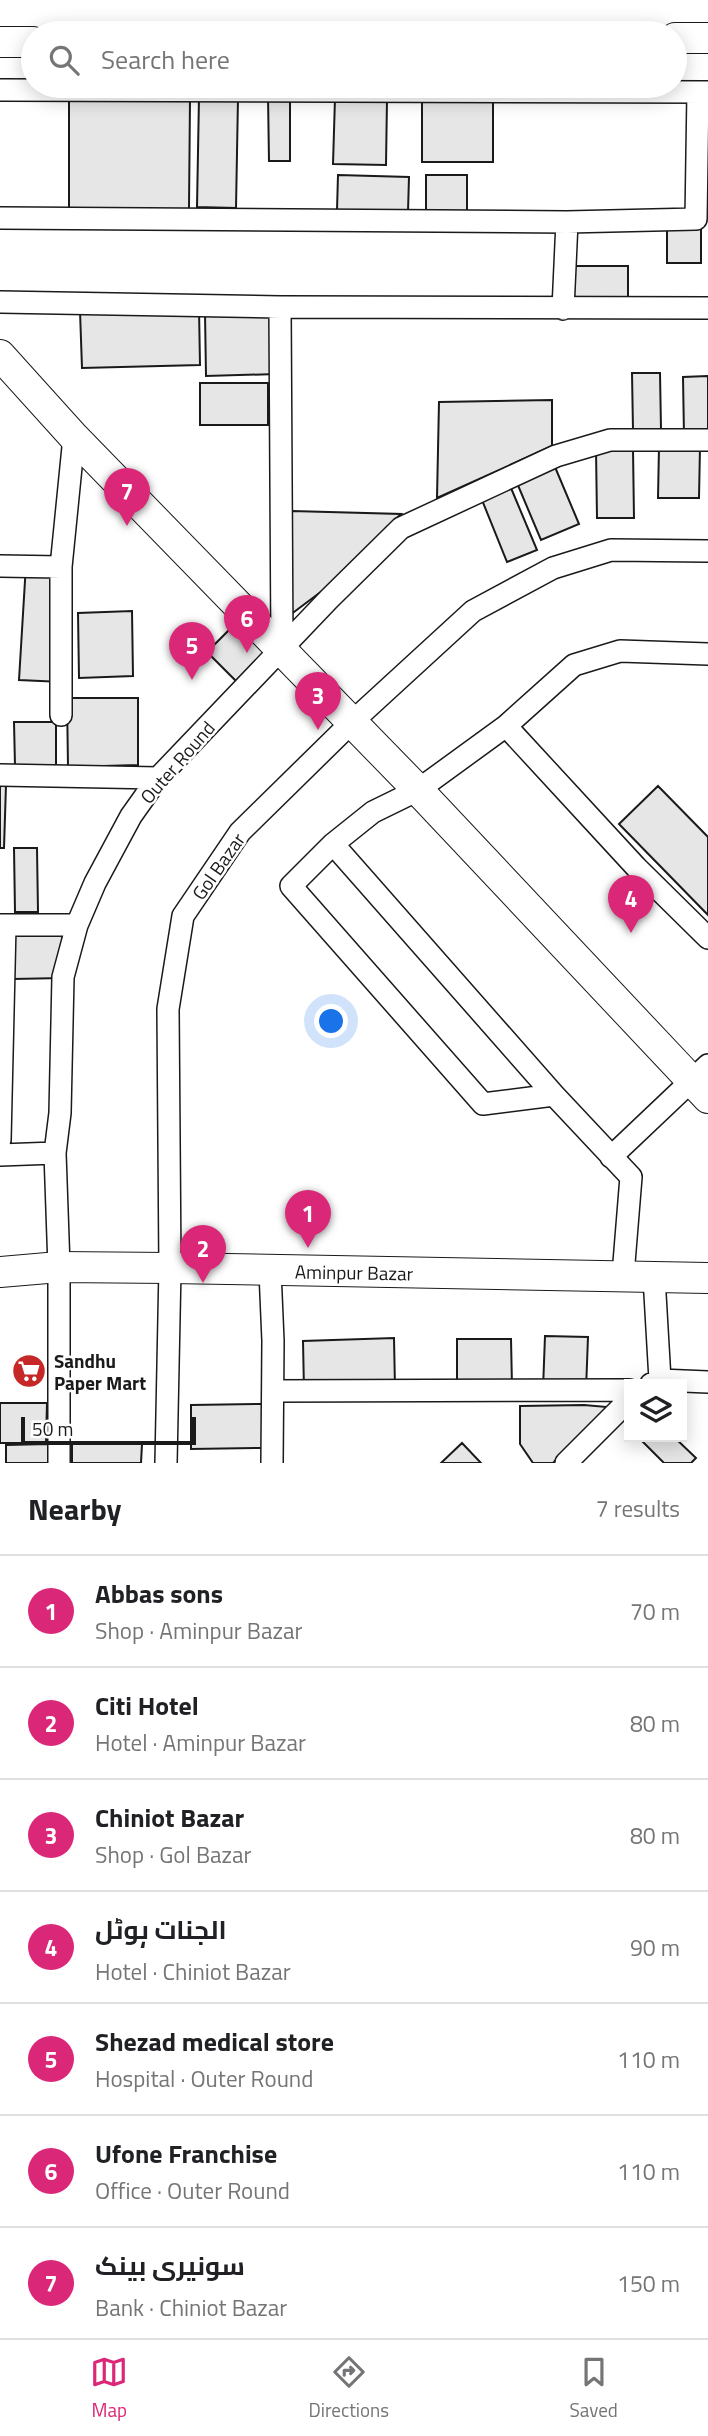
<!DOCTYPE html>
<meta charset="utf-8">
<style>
:root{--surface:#fff;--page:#f2f2f2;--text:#202124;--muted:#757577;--line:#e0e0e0;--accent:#db2777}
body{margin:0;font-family:"Titillium Web",Cairo,sans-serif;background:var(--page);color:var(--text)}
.controls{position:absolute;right:21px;bottom:21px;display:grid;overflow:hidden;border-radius:0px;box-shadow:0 4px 18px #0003}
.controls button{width:63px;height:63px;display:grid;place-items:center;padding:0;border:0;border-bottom:2px solid var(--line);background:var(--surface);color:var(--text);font:35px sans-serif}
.scale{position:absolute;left:21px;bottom:18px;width:175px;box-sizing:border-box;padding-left:7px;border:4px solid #1a1a1a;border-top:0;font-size:19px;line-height:24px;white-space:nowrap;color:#1a1a1a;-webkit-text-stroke:5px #fff;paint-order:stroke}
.you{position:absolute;left:332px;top:1022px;width:24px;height:24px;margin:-18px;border:5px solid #fff;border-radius:50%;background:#1a73e8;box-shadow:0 0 0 10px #1a73e833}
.badge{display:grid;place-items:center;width:46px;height:46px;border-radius:50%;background:var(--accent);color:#fff;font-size:23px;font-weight:700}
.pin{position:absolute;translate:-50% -58px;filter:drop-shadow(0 2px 4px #0008)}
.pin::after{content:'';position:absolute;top:37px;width:24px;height:21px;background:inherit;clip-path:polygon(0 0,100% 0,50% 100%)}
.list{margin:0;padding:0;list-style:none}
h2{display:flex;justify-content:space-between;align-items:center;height:91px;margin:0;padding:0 28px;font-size:30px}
h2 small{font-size:23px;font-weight:400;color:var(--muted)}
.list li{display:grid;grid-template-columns:46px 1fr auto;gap:21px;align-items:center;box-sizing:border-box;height:112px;padding:0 28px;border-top:2px solid var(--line)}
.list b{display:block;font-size:26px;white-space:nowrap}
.list p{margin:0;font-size:23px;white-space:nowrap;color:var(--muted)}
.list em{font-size:23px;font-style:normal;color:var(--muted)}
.icon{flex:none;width:38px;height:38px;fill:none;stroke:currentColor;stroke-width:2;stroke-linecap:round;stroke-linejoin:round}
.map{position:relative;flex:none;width:708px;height:1463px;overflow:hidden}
.search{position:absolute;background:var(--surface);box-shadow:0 4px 18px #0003;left:21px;right:21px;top:21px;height:77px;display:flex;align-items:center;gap:18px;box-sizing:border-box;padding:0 24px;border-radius:38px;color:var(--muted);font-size:26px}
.sheet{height:875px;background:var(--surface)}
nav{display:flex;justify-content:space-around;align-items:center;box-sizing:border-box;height:98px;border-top:2px solid var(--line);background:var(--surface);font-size:19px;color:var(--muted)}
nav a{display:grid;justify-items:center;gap:4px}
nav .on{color:var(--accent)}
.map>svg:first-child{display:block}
</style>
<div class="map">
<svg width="708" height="1463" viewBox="0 0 708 1463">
<rect width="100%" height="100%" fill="#fff"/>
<path fill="#e6e6e6" stroke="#1a1a1a" stroke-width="2" d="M290 95V161H269L268 96Z
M422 95 493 96V162H422Z
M199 97 238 98 236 208 197 207Z
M335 98 387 99 386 165 333 164Z
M69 99H190L189 209H69Z
M338 175 409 177 408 212 337 210Z
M426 175H467V213L426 212Z
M667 226H701V263H667Z
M571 266H628V301H571Z
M199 308 200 365 82 368 80 311Z
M275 311 276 374 206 376 205 313Z
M632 373H660L661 429 633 430Z
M708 376V435L684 436 683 377Z
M200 383H268V425H200Z
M552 400V446L437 498 439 402Z
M659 447H700L699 498H658Z
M633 449 634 518H597L596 450Z
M555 467 579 524 541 540 517 483Z
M511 488 537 550 507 562 482 500Z
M292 511 401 514 322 591 290 615Z
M26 564 69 566 62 682 19 680Z
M132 611 133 676 79 678 78 613Z
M236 623 266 653 237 682 207 652Z
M67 698H138V765L68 767Z
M14 722H56V765L15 766Z
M0 785H6L4 848H0Z
M658 786 708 837V915L619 824Z
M14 848H37L38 912H15Z
M62 929 63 978 13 979 12 930Z
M545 1336 588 1337 586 1390 543 1389Z
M394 1338 395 1388 304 1391 303 1341Z
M457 1339H511L512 1386 457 1387Z
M0 1403H47L46 1443H0Z
M262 1404V1448L191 1449V1405Z
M520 1406 584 1405 607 1407 553 1463H533L520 1444Z
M638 1437H674L696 1458 691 1463H664Z
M462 1443 481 1463H441Z
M48 1444 49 1463H6V1445Z
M72 1444H142L141 1463H72Z"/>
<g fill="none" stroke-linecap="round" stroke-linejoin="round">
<g stroke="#1a1a1a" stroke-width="24">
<path id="street" d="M0 90 708 92
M0 218 567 222 696 219 698 92
M0 302 280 307 708 308
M280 307 282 648
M563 309 567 222
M0 566 61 567
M61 715V567L74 437
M506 726 636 867 708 938
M0 775 158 778
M333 844 554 1095 631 1177 623 1275
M0 925H77
M554 1095 483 1104 291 886 333 844 373 812 418 790 506 726 574 665 620 651 708 654
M0 1140 5 925
M0 1155 55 1153
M611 1157 708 1065
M270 1271 273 1341 272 1463
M654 1277 660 1380
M651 1384 660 1380 708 1382
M273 1391 629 1390
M59 1463V1267L55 1153 60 1113 63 977 77 925 95 883 131 816 158 778 329 599 401 528 556 456 610 440H708
M166 1463 170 1268 168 1009 183 916 240 832 352 722 473 611 553 568 611 550 708 551
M566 1463 629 1400"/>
</g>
<g stroke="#1a1a1a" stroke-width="32">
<path id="secondary" d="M675 38H708
M0 42H33
M0 355 74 437 418 790 708 1098
M0 1272 59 1267 170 1268 708 1278"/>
</g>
<use href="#street" stroke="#fff" stroke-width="21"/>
<use href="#secondary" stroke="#fff" stroke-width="30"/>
</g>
<defs>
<g id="supermarket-disc" transform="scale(1.75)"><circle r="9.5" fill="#c62828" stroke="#fff"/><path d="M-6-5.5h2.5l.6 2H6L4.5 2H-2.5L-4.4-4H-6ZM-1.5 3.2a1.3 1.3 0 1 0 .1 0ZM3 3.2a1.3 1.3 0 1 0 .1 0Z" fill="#fff"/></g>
</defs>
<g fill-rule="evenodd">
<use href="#supermarket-disc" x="29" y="1371"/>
</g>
<g text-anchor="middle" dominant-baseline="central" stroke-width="5" stroke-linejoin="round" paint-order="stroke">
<g font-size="19" fill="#1a1a1a" stroke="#fff">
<text transform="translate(177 762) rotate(-49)">Outer Round</text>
<text transform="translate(218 866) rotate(-55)">Gol Bazar</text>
<text transform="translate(354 1272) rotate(1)">Aminpur Bazar</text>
</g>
<g font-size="19" font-weight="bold" fill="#1a1a1a" stroke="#fff" text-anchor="start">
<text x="54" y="1360">Sandhu<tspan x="54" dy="22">Paper Mart</tspan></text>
</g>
</g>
</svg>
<div class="controls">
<button><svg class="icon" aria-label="layers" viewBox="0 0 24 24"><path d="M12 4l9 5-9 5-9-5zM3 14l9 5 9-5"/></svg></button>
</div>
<div class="scale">50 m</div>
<div class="you"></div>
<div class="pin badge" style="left:308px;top:1248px">1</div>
<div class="pin badge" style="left:203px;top:1283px">2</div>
<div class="pin badge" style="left:318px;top:730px">3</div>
<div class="pin badge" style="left:631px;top:933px">4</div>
<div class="pin badge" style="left:192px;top:680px">5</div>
<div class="pin badge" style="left:247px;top:653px">6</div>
<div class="pin badge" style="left:127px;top:526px">7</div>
<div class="search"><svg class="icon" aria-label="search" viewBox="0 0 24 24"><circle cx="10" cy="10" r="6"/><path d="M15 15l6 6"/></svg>Search here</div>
</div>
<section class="sheet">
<h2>Nearby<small>7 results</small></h2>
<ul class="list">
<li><span class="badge">1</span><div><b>Abbas sons</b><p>Shop · Aminpur Bazar</p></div><em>70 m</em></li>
<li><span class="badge">2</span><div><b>Citi Hotel</b><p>Hotel · Aminpur Bazar</p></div><em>80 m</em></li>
<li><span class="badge">3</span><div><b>Chiniot Bazar</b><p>Shop · Gol Bazar</p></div><em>80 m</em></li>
<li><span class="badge">4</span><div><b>الجنات ہوٹل</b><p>Hotel · Chiniot Bazar</p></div><em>90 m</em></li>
<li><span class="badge">5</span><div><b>Shezad medical store</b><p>Hospital · Outer Round</p></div><em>110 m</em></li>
<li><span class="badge">6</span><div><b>Ufone Franchise</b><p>Office · Outer Round</p></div><em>110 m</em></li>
<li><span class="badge">7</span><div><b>سونیری بینک</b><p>Bank · Chiniot Bazar</p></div><em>150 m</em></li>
</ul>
</section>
<nav>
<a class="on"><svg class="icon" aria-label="map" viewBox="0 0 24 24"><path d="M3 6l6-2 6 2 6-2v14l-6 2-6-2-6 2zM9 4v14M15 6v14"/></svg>Map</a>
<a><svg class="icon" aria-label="directions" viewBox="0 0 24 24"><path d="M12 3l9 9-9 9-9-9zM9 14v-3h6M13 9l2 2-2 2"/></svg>Directions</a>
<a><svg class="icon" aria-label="saved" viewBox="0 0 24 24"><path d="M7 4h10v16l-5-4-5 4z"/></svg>Saved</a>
</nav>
